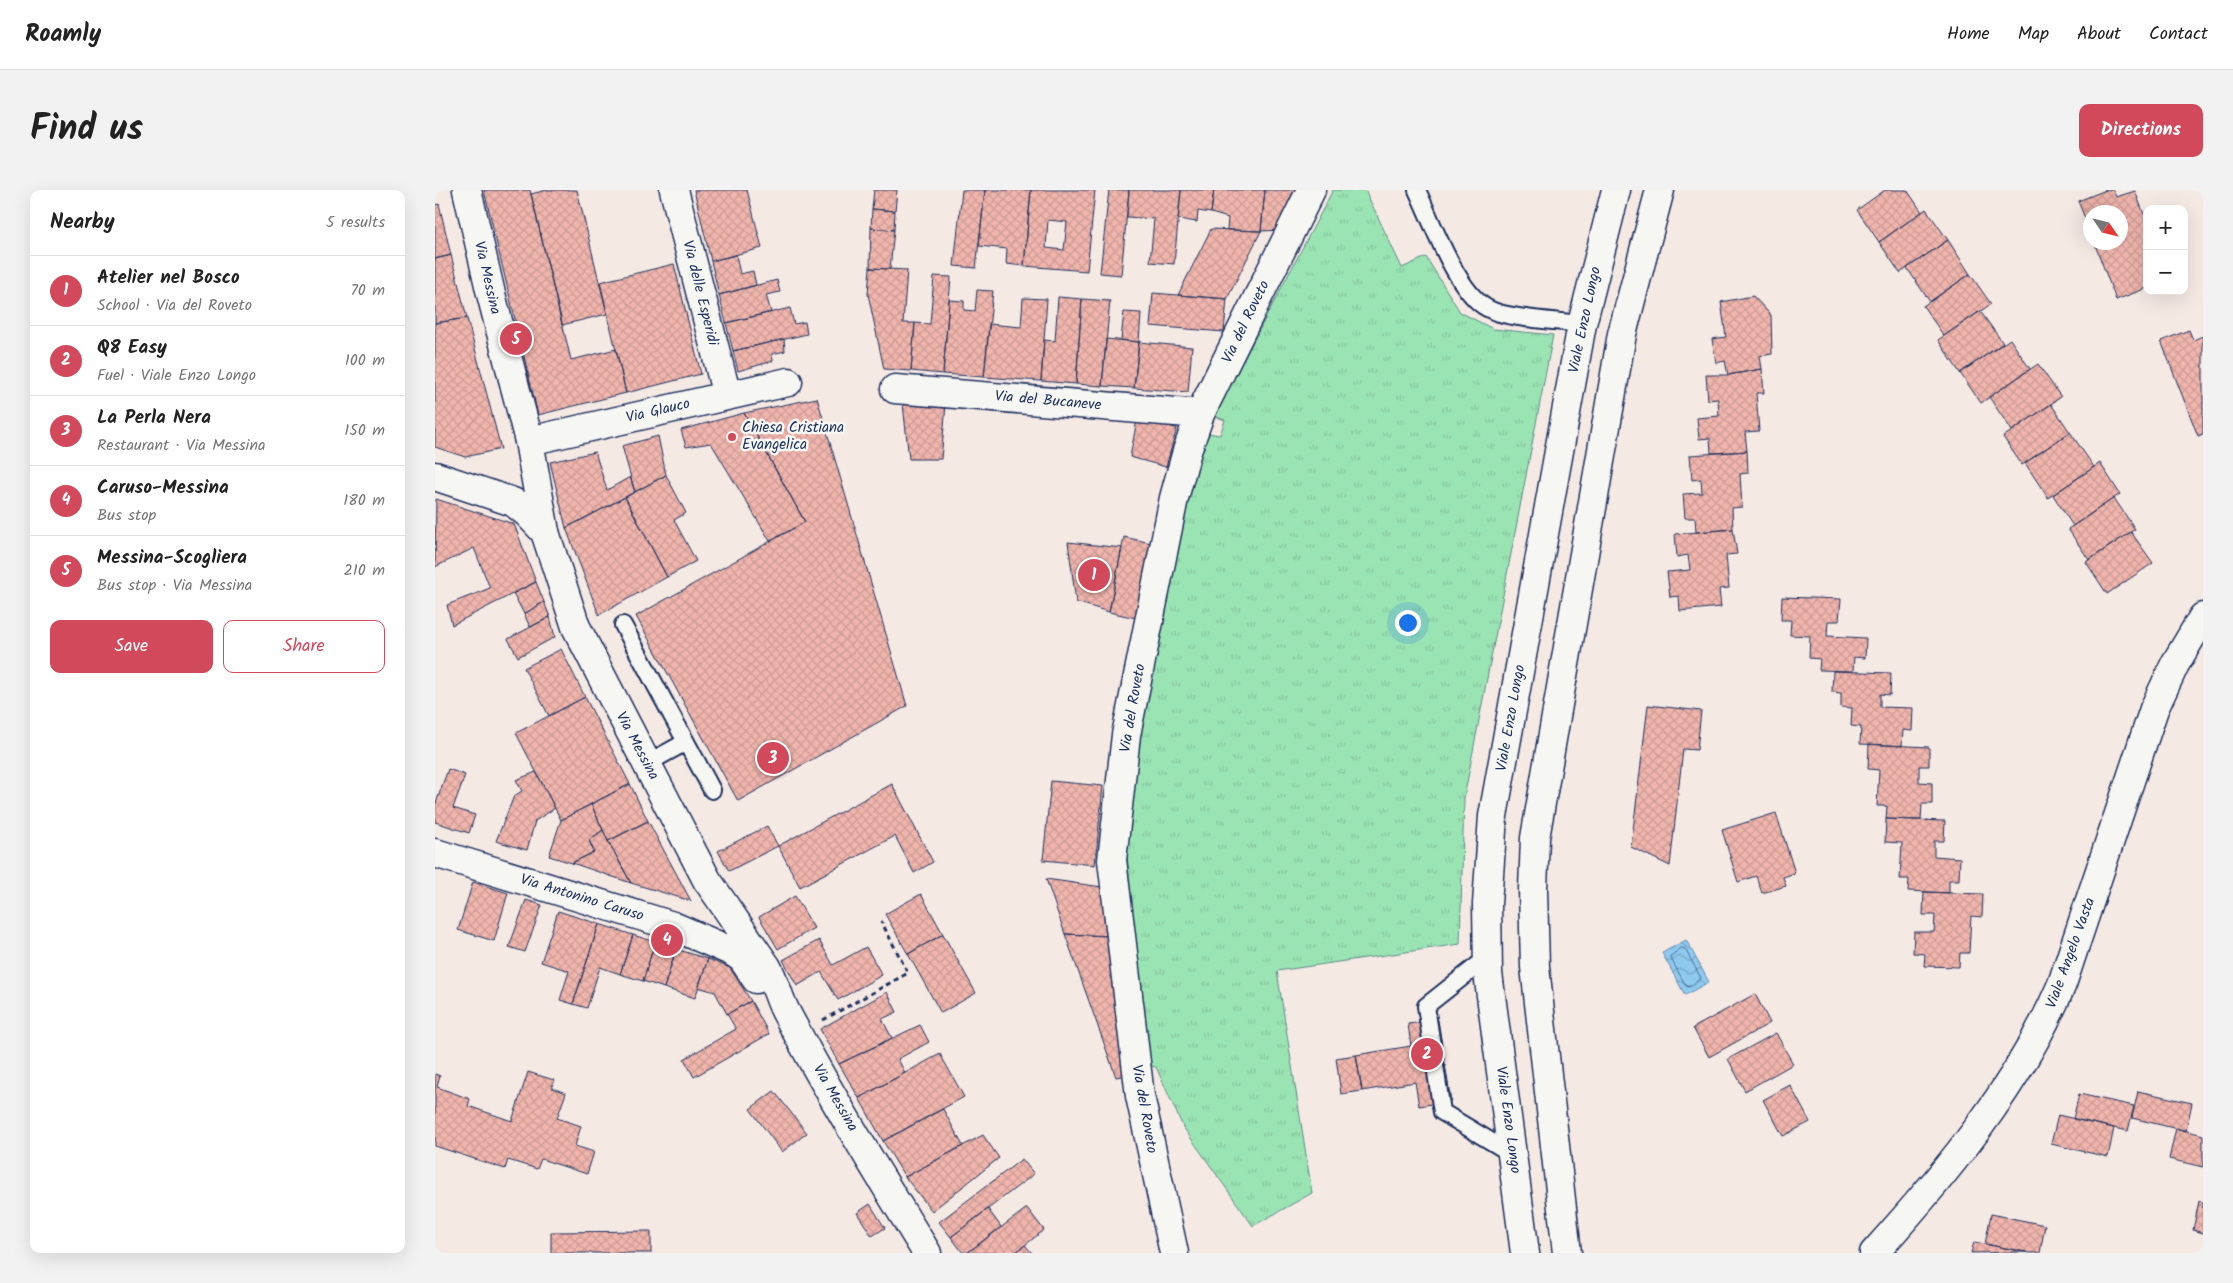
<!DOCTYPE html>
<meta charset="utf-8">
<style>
:root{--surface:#fff;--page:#f2f2f2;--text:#222;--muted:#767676;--line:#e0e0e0;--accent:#d1495b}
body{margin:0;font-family:Kalam,sans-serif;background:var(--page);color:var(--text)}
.controls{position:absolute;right:15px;top:15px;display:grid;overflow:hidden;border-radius:10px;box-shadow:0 5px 20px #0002}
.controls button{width:45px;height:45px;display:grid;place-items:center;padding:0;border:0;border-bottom:1px solid var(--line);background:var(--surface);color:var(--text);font:25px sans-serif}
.compass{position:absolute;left:1648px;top:15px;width:45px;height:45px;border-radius:50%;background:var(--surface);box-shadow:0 5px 20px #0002;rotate:125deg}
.you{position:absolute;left:972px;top:432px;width:18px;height:18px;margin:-12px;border:4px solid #fff;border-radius:50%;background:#1a73e8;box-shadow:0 0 0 8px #1a73e833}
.badge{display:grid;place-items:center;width:32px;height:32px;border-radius:50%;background:var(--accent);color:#fff;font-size:16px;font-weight:700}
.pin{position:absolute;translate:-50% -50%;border:2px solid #fff;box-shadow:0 1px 5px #0006}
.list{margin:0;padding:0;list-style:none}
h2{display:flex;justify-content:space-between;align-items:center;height:65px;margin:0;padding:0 20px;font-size:21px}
h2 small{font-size:16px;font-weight:400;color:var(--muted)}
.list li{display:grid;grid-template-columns:32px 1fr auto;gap:15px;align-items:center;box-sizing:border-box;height:70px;padding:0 20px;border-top:1px solid var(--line)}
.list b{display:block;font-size:19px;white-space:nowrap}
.list p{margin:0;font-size:16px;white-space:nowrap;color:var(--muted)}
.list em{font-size:16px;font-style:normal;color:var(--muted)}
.actions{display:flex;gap:10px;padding:15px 20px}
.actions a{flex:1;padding:11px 0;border:1px solid var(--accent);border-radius:10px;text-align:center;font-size:18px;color:var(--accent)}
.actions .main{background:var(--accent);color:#fff}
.map{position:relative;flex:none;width:1768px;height:1063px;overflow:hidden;border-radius:10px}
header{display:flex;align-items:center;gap:30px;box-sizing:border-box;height:70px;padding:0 25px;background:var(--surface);border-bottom:1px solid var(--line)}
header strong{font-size:24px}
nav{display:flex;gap:28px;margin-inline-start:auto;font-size:18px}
.intro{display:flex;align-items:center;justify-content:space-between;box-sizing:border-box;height:120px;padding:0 30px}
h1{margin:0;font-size:35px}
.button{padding:12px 22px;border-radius:10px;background:var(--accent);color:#fff;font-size:18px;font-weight:700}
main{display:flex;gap:30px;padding:0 30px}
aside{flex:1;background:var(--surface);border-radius:10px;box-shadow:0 5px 20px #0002}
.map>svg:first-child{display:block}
</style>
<header>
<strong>Roamly</strong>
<nav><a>Home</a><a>Map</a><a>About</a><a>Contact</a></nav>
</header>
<div class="intro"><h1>Find us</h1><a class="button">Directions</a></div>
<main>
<aside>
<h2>Nearby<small>5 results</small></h2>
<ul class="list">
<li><span class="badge">1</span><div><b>Atelier nel Bosco</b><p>School · Via del Roveto</p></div><em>70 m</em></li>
<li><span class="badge">2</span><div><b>Q8 Easy</b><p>Fuel · Viale Enzo Longo</p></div><em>100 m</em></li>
<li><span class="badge">3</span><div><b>La Perla Nera</b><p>Restaurant · Via Messina</p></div><em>150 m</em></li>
<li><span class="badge">4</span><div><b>Caruso-Messina</b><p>Bus stop</p></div><em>180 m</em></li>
<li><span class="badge">5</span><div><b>Messina-Scogliera</b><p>Bus stop · Via Messina</p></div><em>210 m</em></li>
</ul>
<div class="actions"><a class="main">Save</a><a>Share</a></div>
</aside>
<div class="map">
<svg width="1768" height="1063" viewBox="0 0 1768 1063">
<defs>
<pattern id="grass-tufts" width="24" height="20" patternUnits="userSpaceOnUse" patternTransform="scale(1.25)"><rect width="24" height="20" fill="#9ae4b3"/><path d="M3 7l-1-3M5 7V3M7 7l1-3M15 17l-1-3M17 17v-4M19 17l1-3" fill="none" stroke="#84c49c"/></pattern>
<pattern id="water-waves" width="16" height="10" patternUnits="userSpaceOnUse" patternTransform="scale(1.25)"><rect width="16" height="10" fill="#8fcaee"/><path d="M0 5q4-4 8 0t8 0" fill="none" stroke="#74a4c4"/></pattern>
<pattern id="building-cross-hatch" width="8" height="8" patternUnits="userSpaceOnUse" patternTransform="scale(1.25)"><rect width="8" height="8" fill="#f0b5ac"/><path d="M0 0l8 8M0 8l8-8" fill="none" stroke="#cd9c96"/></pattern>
</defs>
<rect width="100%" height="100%" fill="#f5e9e4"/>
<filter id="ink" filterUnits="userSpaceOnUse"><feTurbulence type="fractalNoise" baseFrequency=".02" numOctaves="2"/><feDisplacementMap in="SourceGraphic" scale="10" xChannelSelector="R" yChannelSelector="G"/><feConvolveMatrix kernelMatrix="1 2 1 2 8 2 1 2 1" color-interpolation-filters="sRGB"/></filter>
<g filter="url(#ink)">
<path fill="url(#grass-tufts)" stroke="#5a8a88" d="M898 0H930L967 78 991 67 1025 122 1058 139 1118 145 1029 608 1025 754 842 781 877 1003 818 1036 748 937 721 877 712 875 691 654 704 548 757 283 772 243 785 245 790 230 779 226Z"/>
<path fill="url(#water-waves)" stroke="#618cb4" d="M1251 750 1274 792 1250 805 1227 763Z"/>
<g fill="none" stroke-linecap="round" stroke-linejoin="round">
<path stroke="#496d98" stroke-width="1" d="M1247 758 1250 759 1266 788 1254 797 1251 796 1235 767Z"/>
</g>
<path fill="url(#building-cross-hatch)" stroke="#1b2f5e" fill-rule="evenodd" d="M49 0H95L136 170 181 159 191 203 103 225Z
M112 0H142L172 124 127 135 96 4Z
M259 0H312L327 58 276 71Z
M439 0H462L460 21 437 19Z
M527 0H550L541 78 519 76Z
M550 0H596L589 76 571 74 572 59 544 56Z
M596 0H660L652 81 589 76ZM613 30 632 32 629 60 611 58Z
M674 0H694L686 85 665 83Z
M694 0H746L739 74 715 72 719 29 692 27Z
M746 0H779L776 23 763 21 762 32 743 29Z
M779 0H830L826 41 792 40 793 28 776 23Z
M830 0H862L848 40 826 41Z
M1450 0H1472L1487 22 1444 52 1422 20Z
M1671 0H1678L1681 7 1700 1 1712 32V98L1681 110 1659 52H1686V22H1656V43L1643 11Z
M4 14 16 65 0 69V15Z
M437 19 460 21 459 40 436 38Z
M1491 19 1513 50 1465 83 1444 52Z
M436 38 459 40 455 79 435 78Z
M776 39 826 41 792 109 743 105Z
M1513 50 1535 84 1495 112 1472 78Z
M16 65 32 128 0 133V69Z
M301 65 305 84 318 81 321 95 284 105 276 71Z
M239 74 266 184 191 203 165 92Z
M435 78 472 80 468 133H480L476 181 449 179 433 104Z
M1535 84 1556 114 1509 146 1488 116Z
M499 86 516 87 508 184 476 181 480 133 495 134Z
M342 90 345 102 331 105 336 122 291 133 284 105Z
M542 100 558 101 549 187 508 184 514 110 529 111V120L540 121Z
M718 103 792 109 789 142 715 136Z
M1318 106 1336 125 1337 164 1325 166 1327 179 1293 185 1290 171 1281 173 1277 149 1291 147 1286 112Z
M623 107 647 109 641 194 606 191 609 150 620 151Z
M588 108 612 109 606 191 549 187 554 134 586 137Z
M647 109 675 111 667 196 641 194Z
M355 118 359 134 370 132 372 144 298 161 291 133Z
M1545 121 1568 153 1525 183 1503 150Z
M689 122 706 123 704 152 686 150Z
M32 128 66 259 30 267 0 257V133Z
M1754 140 1758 150 1768 146V244L1763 246 1726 151Z
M349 149 350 161 337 164 338 171 303 181 298 161Z
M671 149 704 152 699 198 667 196Z
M1575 149 1595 179 1546 213 1525 183Z
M704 152 757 157 753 202 699 198Z
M1603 174 1626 207 1577 241 1554 207Z
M1327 179 1329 203H1321L1324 241 1310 242 1312 261 1276 263 1275 248 1264 249 1262 228 1284 226 1283 209 1273 210 1271 185H1293Z
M382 208 472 516 303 611 201 426 370 332 309 223Z
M468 214 511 215 506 269H474Z
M1616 214 1635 242 1587 275 1568 247Z
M309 223 370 332 335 351 276 253 251 257 246 240Z
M702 230 742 238 731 277 695 267Z
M1635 242 1659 277 1613 308 1590 273Z
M223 246 231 285 200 302 187 256Z
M1312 261 1313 283 1305 284 1307 317 1297 318 1298 339 1261 342 1260 328H1250L1248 304 1267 303 1266 289 1257 290 1255 265Z
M160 262 172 300 195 287 200 302 131 338 115 272Z
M1665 273 1685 304 1638 336 1618 305Z
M231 285 251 323 239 330 261 371 232 387 190 307Z
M190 307 232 387 164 425 131 338Z
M1679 308 1700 339 1654 370 1633 339Z
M1 309 79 334 101 392 17 435 12 415 55 398 39 358 0 377Z
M1298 339 1302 364 1291 365 1294 398 1284 399 1286 417 1245 421 1244 406 1235 407 1232 382 1255 380 1253 365 1242 367 1240 344Z
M1696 342 1718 373 1672 404 1651 372Z
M689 347 716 353 701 428 674 422Z
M633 352 687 358 674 422 641 412Z
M101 392 109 412 89 424 78 403Z
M1347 407 1406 409 1404 431H1393L1392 446 1431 448 1430 468 1419 467 1418 481 1384 480 1385 469 1374 468 1375 446 1355 445 1356 430H1346Z
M109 412 115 427 95 437 89 424Z
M115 427 120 447 83 467 73 449Z
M126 459 150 507 114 526 89 478Z
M1398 481 1456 483 1455 505 1445 504V517L1478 518 1477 541 1468 540 1467 556 1425 554 1426 537 1416 536 1417 518 1406 517V503L1397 502Z
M150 507 195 594 126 630 81 543Z
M1213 515 1266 521 1262 560 1248 559 1235 676 1196 657Z
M1434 554 1494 557V576H1484V592L1497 593V614H1487L1486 630 1451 629 1452 616H1442L1444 580 1433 579Z
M13 579 30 585 18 618 40 625 34 643 0 632V616Z
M101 582 120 618 100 631 92 660 61 651 79 606 87 601 81 590Z
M616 591 668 596 660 675 608 670Z
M195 594 213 631 173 651 156 614Z
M457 594 498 672 479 683 460 646 365 697 343 656Z
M156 614 168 640 154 650 159 662 137 673 114 666 126 630Z
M1341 623 1360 683 1348 687 1351 696 1327 703 1321 686 1303 692 1287 640Z
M1451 629 1510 631 1509 651H1499V666L1525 668 1524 690H1514V703L1473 701 1474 689H1465L1467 653 1450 652Z
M213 631 256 711 196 693 173 651Z
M332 636 343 656 294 681 283 661Z
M168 640 173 651 196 693 137 673 159 662 154 650Z
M611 689 667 697 675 746 630 744Z
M38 692 73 703 59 751 23 740Z
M1489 702 1548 704 1547 727 1536 726 1534 763H1525L1524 777 1489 776 1490 764 1478 763 1479 742H1499L1500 725H1488Z
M486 704 508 744 473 764 450 724Z
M360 706 379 738 343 759 324 727Z
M91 710 107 715 90 762 74 757Z
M123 721 164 734 138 814 125 810 134 781 106 772Z
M164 734 198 745 185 784 165 777 152 818 138 814Z
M508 744 541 803 506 823 473 764Z
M630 744 675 746 692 885 681 887Z
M198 745 220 752 208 791 185 784Z
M384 750 398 775 431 757 447 785 403 810 386 782 362 796 348 770Z
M220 752 241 759 229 798 208 791Z
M241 759 273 769 260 808 229 798Z
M273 769 295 778 316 811 292 824 280 802 263 797Z
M452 802 462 822 447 829 457 848 404 874 385 839Z
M1320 804 1335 833 1274 867 1258 838Z
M316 811 334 844 259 887 249 869 301 839 292 824Z
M1003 830 1016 911 984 916 980 892 927 901 921 865 976 856 973 834Z
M485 835 494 852 463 869 470 883 424 908 404 874Z
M1341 843 1358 874 1310 901 1293 869Z
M505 864 529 907 448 951 424 908Z
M921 865 927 901 906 904 901 868Z
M93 882 119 890 117 898 131 903 122 928 146 936 140 956 159 962 152 984 106 969 102 979 73 970 70 979 0 956V884L5 886 2 897 35 909 33 916 77 931Z
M1355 895 1375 932 1348 946 1328 910Z
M339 901 372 943 347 962 315 919Z
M1703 901 1757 913 1751 941 1697 928Z
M1644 904 1699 916 1693 941 1638 929Z
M508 919 528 956 470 987 448 951Z
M1623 925 1679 938 1673 967 1616 954Z
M1741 938 1768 945V977L1734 969Z
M548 945 564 968 497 1021 470 987Z
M587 969 599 984 516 1047 504 1032Z
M1764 1011 1768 1012V1043L1758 1040Z
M435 1014 450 1038 437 1046 422 1023Z
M592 1018 609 1040 580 1063H532Z
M553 1019 566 1037 532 1063H528L516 1047Z
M1556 1024 1610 1035 1605 1063H1595L1550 1054Z
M216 1041V1063H116V1042Z
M1539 1052 1550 1054 1591 1062 1536 1063Z
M590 1055 597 1063H580Z"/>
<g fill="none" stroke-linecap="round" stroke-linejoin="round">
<g stroke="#1b2f5e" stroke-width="20">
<path id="service" d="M982 0C997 32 1022 102 1052 118 1070 129 1124 131 1147 134
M188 435 277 600
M211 574 251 552
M1053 767 991 816 1007 922 1077 964"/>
</g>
<g stroke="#1b2f5e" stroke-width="31">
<path id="minor" d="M239 0 292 206
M460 199 765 224
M94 251 353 192
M0 286 78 312 92 323 110 342
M739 1063 705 906 677 670 691 545 739 308 752 261 765 224 876 0"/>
</g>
<g stroke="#1b2f5e" stroke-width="31">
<path id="tertiary" d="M1439 1063C1512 982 1584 896 1627 794L1719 519 1740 474 1768 427"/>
</g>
<g stroke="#1b2f5e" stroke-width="31">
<path id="secondary" d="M1090 1063 1053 783 1052 714 1058 626 1147 134 1181 0
M1132 1063 1100 777 1098 699 1100 648 1187 144 1225 0"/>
</g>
<g stroke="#1b2f5e" stroke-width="31">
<path id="primary" d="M32 0 56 104 94 251 110 342 141 437 272 690 332 777C341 793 344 811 353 826 396 907 444 985 492 1063
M0 663 238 736 298 762 307 768 321 789"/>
</g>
<path stroke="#1b2f5e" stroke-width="3" stroke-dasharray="5 4" stroke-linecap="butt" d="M388 830 473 783 446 731"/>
<use href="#service" stroke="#f6f6f2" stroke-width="16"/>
<use href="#minor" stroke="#f6f6f2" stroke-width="28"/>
<use href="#tertiary" stroke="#f6f6f2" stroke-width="28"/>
<use href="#secondary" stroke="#f6f6f2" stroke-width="28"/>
<use href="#primary" stroke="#f6f6f2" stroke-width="28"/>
</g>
</g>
<circle fill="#d1495b" stroke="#f6f6f2" stroke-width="2" cx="297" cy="247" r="5"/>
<g text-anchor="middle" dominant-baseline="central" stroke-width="5" stroke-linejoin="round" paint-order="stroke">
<g font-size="15" fill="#1b2f5e" stroke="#f6f6f2">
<text transform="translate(52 88) rotate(77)">Via Messina</text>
<text transform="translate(265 103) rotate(76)">Via delle Esperidi</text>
<text transform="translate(1150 130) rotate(-78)">Viale Enzo Longo</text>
<text transform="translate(811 132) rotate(-64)">Via del Roveto</text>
<text transform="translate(613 211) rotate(5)">Via del Bucaneve</text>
<text transform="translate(223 221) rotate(-13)">Via Glauco</text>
<text transform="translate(698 518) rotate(-80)">Via del Roveto</text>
<text transform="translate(1076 528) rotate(-80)">Viale Enzo Longo</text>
<text transform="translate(202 556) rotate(62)">Via Messina</text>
<text transform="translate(147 708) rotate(17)">Via Antonino Caruso</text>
<text transform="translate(1636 763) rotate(-70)">Viale Angelo Vasta</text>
<text transform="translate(400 908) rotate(60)">Via Messina</text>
<text transform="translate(709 919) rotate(80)">Via del Roveto</text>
<text transform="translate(1073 930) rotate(82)">Viale Enzo Longo</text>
</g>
<g font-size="15" fill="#1b2f5e" stroke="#f6f6f2" text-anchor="start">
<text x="307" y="238">Chiesa Cristiana<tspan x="307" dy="17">Evangelica</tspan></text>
</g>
</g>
</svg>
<div class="controls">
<button>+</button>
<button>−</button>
</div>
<svg class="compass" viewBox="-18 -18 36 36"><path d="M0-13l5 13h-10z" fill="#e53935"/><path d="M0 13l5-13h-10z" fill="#767676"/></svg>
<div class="you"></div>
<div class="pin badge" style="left:659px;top:385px">1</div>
<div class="pin badge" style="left:992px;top:864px">2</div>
<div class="pin badge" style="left:338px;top:568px">3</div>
<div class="pin badge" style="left:232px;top:750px">4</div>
<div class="pin badge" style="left:81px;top:149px">5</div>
</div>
</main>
